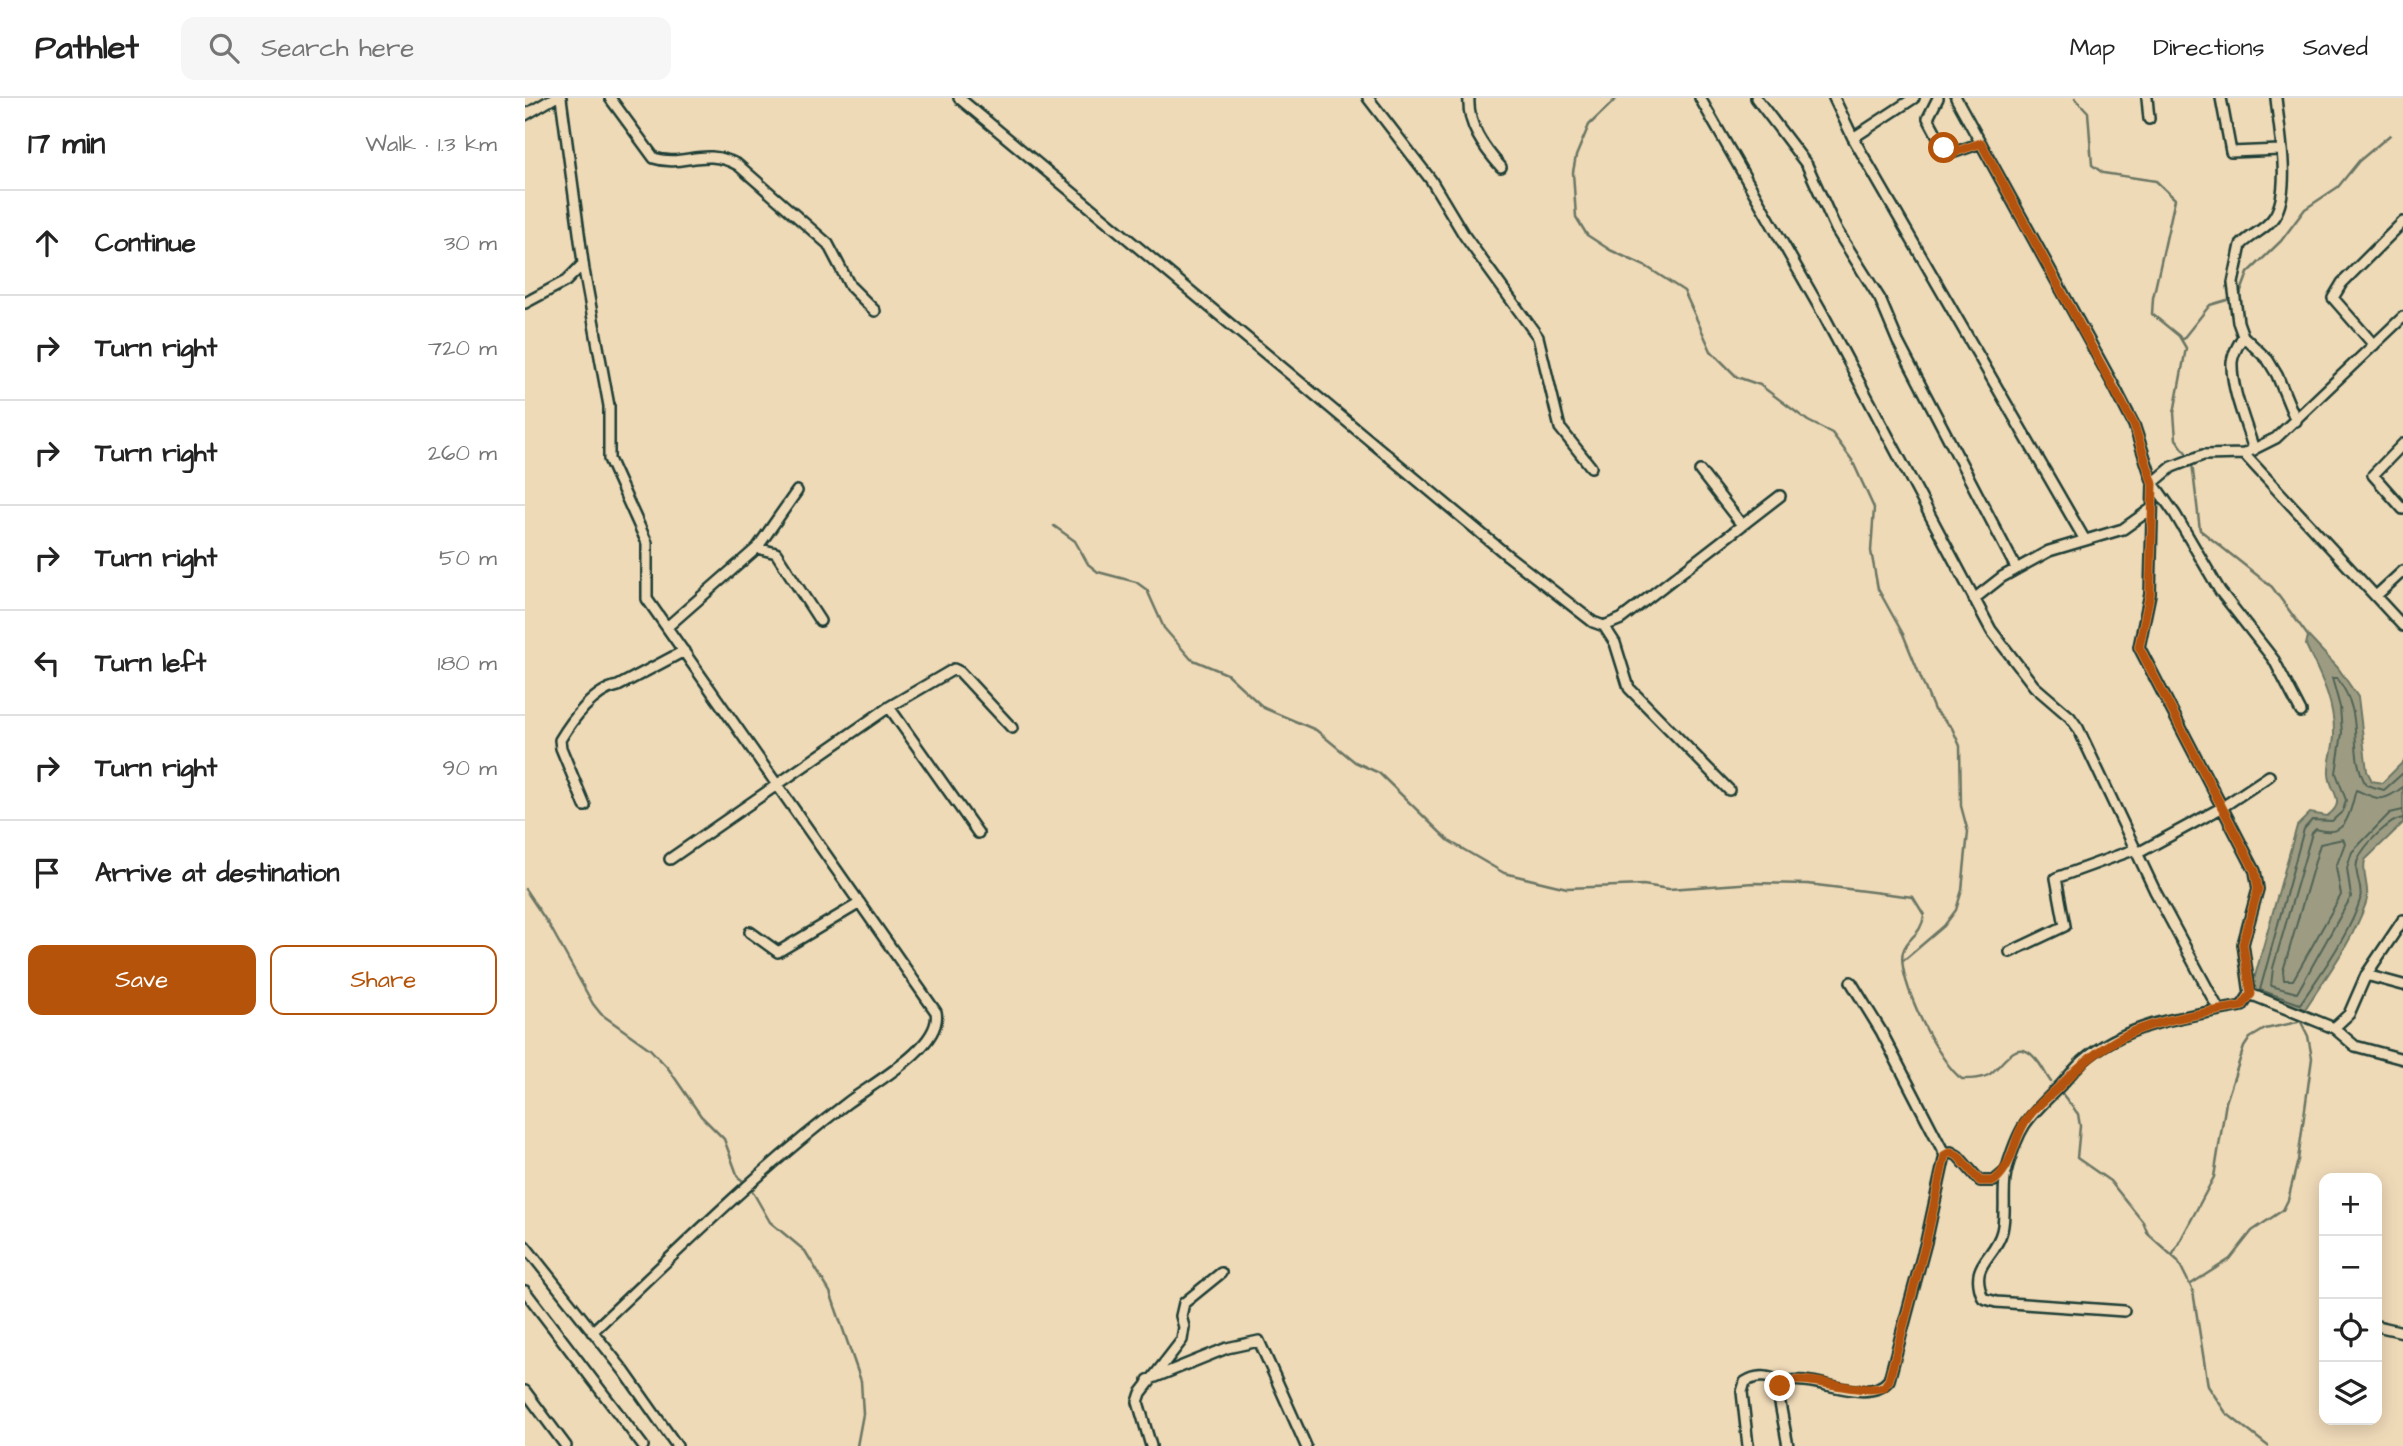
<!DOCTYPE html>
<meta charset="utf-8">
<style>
:root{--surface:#fff;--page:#f6f6f6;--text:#222;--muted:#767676;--line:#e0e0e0;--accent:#b45309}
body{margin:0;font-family:"Architects Daughter",sans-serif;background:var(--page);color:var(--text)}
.controls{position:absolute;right:21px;bottom:21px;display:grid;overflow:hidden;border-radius:14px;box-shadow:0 4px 18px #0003}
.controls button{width:63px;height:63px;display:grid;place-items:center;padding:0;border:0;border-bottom:2px solid var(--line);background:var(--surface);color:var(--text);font:35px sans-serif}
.stop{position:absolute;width:21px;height:21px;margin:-16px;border:5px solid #b45309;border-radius:50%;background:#fff}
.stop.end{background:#b45309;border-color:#fff;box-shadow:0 2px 7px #0008}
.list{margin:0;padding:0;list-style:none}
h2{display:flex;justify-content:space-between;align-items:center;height:91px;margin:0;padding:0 28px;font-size:30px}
h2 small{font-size:23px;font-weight:400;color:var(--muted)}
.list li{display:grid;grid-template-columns:46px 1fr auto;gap:21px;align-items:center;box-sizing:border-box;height:105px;padding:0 28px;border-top:2px solid var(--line)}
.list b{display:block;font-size:26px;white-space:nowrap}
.list em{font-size:23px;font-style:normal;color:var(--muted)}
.actions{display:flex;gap:14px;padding:21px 28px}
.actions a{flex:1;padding:16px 0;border:2px solid var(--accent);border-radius:14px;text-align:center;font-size:24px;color:var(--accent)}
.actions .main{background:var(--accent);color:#fff}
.icon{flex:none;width:38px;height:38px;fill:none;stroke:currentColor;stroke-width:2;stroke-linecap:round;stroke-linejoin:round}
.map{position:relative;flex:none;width:1878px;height:1348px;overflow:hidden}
header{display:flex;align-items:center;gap:42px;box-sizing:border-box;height:98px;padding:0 35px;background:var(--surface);border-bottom:2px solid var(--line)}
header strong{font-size:33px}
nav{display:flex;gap:38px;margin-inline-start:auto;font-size:24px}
.search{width:490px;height:63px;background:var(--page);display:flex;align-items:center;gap:18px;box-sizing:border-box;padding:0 24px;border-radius:14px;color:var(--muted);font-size:26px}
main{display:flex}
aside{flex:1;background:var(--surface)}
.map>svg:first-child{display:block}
</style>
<header>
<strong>Pathlet</strong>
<div class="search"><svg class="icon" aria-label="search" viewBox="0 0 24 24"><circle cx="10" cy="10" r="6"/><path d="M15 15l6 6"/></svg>Search here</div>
<nav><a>Map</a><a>Directions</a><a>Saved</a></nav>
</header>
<main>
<aside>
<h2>17 min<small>Walk · 1.3 km</small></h2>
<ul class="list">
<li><svg class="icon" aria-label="ahead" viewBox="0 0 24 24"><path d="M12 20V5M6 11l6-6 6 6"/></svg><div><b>Continue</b></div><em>30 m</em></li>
<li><svg class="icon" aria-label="right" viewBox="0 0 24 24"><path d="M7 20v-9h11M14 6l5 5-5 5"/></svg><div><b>Turn right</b></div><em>720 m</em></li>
<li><svg class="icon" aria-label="right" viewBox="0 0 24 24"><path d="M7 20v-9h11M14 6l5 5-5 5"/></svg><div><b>Turn right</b></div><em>260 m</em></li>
<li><svg class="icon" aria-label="right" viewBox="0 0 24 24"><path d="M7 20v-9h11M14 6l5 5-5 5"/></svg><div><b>Turn right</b></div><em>50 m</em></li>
<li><svg class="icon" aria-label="left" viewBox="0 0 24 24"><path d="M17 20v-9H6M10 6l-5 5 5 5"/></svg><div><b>Turn left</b></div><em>180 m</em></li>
<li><svg class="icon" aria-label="right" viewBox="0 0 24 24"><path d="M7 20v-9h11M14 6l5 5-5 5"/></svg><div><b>Turn right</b></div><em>90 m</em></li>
<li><svg class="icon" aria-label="arrive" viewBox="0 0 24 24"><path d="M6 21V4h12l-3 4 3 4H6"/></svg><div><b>Arrive at destination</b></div></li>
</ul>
<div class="actions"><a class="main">Save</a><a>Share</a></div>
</aside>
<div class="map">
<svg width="1878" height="1348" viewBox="0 0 1878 1348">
<rect width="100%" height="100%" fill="#efdab8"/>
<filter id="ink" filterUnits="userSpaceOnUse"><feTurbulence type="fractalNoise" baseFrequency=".0143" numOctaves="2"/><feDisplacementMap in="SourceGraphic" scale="14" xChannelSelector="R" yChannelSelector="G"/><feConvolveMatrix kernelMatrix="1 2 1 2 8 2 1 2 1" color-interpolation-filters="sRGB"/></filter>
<g filter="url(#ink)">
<path fill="#9d9c83" stroke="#6b7663" stroke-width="2" d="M1783 538 1813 570 1833 599 1842 673 1847 683 1857 685 1878 664V725L1840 762C1836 777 1846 791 1841 805 1827 845 1799 881 1777 916L1725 896 1772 728 1785 715 1802 718C1823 703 1805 695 1804 676 1803 662 1810 647 1809 633 1809 601 1794 575 1781 547Z"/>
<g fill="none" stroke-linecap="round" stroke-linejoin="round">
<path stroke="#516354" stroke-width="2" d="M1878 675 1859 692 1841 687C1821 649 1842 620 1812 580H1807L1815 609 1817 635 1811 675 1821 702 1818 713 1807 723 1787 722 1779 731 1735 892 1775 906C1795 877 1825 835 1835 802 1839 787 1826 774 1834 759 1841 746 1863 722 1878 720
M1878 689C1856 706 1853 701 1831 692 1825 711 1824 742 1791 731L1787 735 1748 870 1746 888 1772 895 1826 799 1822 770 1827 754 1865 715 1878 712
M1818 741 1820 745 1811 769 1816 797 1768 882H1759L1758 873 1795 746Z"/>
<path stroke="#6b7663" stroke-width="2.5" d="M1092 0 1064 27 1051 58 1048 74 1051 119 1062 137 1085 152 1122 169 1159 193 1186 253 1212 279 1235 287 1283 323 1307 335 1327 362 1349 410 1346 453 1353 491 1378 536 1409 612 1427 630 1435 648 1436 708 1443 734 1437 792 1431 812 1419 828 1378 863
M1550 0 1563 14 1567 67 1578 75 1631 83 1650 101 1628 200 1627 216 1654 238 1661 250 1649 315 1651 341 1664 359
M1714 199 1723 175 1756 143 1780 111 1813 89 1834 63 1865 37
M1657 242 1685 207 1702 202
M1667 365 1675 432 1747 489 1783 538
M529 428 550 443 563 466 573 474 611 484 622 492 639 530 666 561 702 576 739 610 791 632 830 664 854 675 924 743 979 775 1042 790 1118 787 1144 791 1229 785 1283 786 1388 799 1399 817C1397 837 1382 839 1378 854 1371 880 1415 967 1437 981 1446 981 1457 981 1465 976 1479 966 1491 938 1510 960 1517 967 1520 976 1526 984
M0 791 26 830 68 906 76 916 125 951 143 970 176 1018 199 1041 213 1079 218 1083
M1535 993 1553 1016 1555 1028 1552 1060 1585 1083 1618 1124 1623 1136 1653 1163 1668 1193 1683 1288 1701 1315 1743 1348
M225 1089 245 1124 280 1153 305 1194 336 1283 338 1316 332 1348
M1647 1158 1689 1079 1701 1004 1719 949 1725 940 1740 931 1773 924
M1666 1186 1705 1161 1727 1133 1758 1112 1763 1102 1773 1062 1787 960 1783 938 1774 920"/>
<g stroke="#1f3d34" stroke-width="14">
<path id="street" d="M36 0 59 172 84 308V361L122 445V501L411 914C418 948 347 986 322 1005 231 1074 151 1155 67 1234
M85 0 129 60C159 70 178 48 213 67L303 146 325 188 350 213
M434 0 982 457 1068 524 1079 528 1096 521 1255 398
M843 0 906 82 939 137 1013 239 1035 330 1066 369
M944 0C942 27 959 50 976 69
M1175 0 1297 214 1466 532 1509 588 1545 619 1553 630 1630 793 1694 912
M1231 0 1282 67 1311 131 1355 201 1373 244 1491 470
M1309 0 1328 40 1560 442
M1413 0 1403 20 1419 50 1430 54 1456 45
M1431 0 1590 290 1609 327 1628 385 1650 416 1695 493 1749 562 1776 614
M1622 0 1624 21
M1696 0 1706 54 1755 52
M1751 0C1754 32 1767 92 1749 119 1741 132 1726 136 1716 147L1708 185 1713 224 1718 238 1743 262 1752 277 1771 323
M0 17 29 0
M1328 40 1389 0
M0 205 41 183 58 166
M1878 219 1751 340 1719 356 1678 357 1647 369 1628 385 1625 496 1614 549 1730 773 1733 791 1718 846 1725 896 1809 930 1830 948 1878 961
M1718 238C1714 246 1708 254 1707 264 1706 292 1721 325 1729 352
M1849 247 1808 200 1817 185 1878 124
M1878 346 1848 377 1878 411
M1719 356 1878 528
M1175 373 1217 427
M232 450 251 455 295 523
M1852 497 1878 473
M1449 501 1477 479 1524 453 1598 431 1626 411
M1079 528 1090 545 1104 590 1204 692
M142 529 232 450 272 393
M364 609 429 571 435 574 487 630
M60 708 36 650 35 642C47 622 69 592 93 588L159 553
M1613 755 1696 710 1744 678
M145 761 364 609 453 735
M225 834 253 854 335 805
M1485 854 1540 828 1531 780 1611 751
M1841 877 1878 887
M1326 884 1356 933 1420 1057
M1809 930 1824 916 1841 877 1878 822
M0 1148 99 1273 152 1348
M0 1193 118 1348
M1599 1213 1471 1204 1458 1200C1443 1165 1470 1161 1477 1133 1482 1113 1476 1090 1482 1070 1495 1026 1502 1021 1533 990 1541 982 1549 971 1558 963 1602 924 1661 919 1717 908L1725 896
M1852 1228 1878 1234
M623 1282 702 1250 734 1243 781 1348
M0 1293 41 1348
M626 1348 613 1304 616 1295 657 1242 659 1229 656 1218 659 1205 696 1175
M1223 1348 1217 1294 1220 1284C1233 1275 1244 1279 1259 1284
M1263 1348 1253 1295 1259 1284C1289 1275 1342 1309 1364 1282L1401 1144 1420 1057 1426 1054 1433 1058 1455 1083H1469L1482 1072"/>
</g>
<use href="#street" stroke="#efdab8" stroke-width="9"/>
</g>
</g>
<g fill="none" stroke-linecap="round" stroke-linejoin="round" filter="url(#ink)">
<path stroke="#b45309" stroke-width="9" d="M1255 1288C1270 1271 1332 1298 1359 1289L1364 1282 1401 1144 1420 1057 1426 1054 1433 1058 1455 1083H1469C1491 1064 1487 1039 1504 1018 1512 1007 1525 998 1535 988 1596 924 1634 924 1717 908L1726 896 1718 846 1733 791 1730 773 1614 549 1625 496 1628 386 1609 327 1456 45 1430 54 1419 50"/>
</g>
</svg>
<div class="controls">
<button>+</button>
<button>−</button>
<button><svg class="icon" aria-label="locate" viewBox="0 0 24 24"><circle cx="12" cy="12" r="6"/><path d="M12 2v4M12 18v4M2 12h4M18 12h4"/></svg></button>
<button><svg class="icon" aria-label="layers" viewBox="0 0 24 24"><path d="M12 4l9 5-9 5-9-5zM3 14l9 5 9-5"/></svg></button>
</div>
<div class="stop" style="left:1419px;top:50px"></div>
<div class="stop end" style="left:1255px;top:1288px"></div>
</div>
</main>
